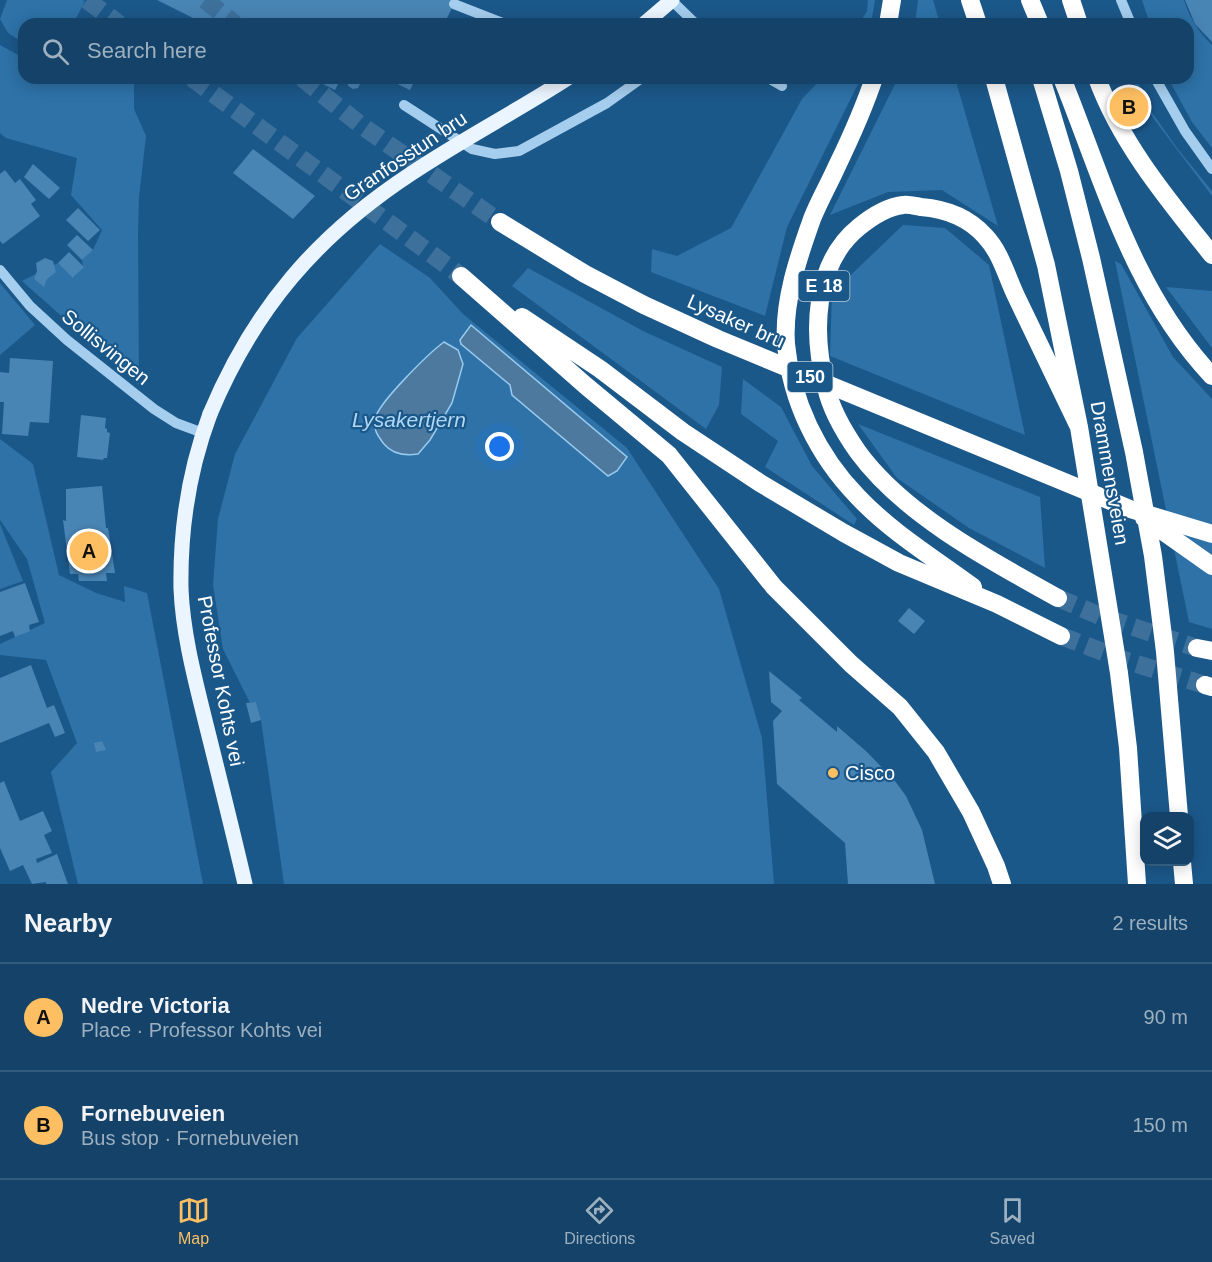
<!DOCTYPE html>
<meta charset="utf-8">
<style>
:root{--surface:#144268;--page:#1d496e;--text:#f1f3f6;--muted:#9db0c0;--line:#335b7c;--accent:#febf62}
body{margin:0;font-family:Arial,sans-serif;background:var(--page);color:var(--text)}
.controls{position:absolute;right:18px;bottom:18px;display:grid;overflow:hidden;border-radius:12px;box-shadow:0 3px 15px #0003}
.controls button{width:54px;height:54px;display:grid;place-items:center;padding:0;border:0;border-bottom:2px solid var(--line);background:var(--surface);color:var(--text);font:30px sans-serif}
.you{position:absolute;left:500px;top:447px;width:21px;height:21px;margin:-15px;border:4px solid #fff;border-radius:50%;background:#1a73e8;box-shadow:0 0 0 9px #1a73e833}
.badge{display:grid;place-items:center;width:39px;height:39px;border-radius:50%;background:var(--accent);color:#111;font-size:20px;font-weight:700}
.pin{position:absolute;translate:-50% -50%;border:3px solid #fff;box-shadow:0 2px 6px #0006}
.list{margin:0;padding:0;list-style:none}
h2{display:flex;justify-content:space-between;align-items:center;height:78px;margin:0;padding:0 24px;font-size:26px}
h2 small{font-size:20px;font-weight:400;color:var(--muted)}
.list li{display:grid;grid-template-columns:39px 1fr auto;gap:18px;align-items:center;box-sizing:border-box;height:108px;padding:0 24px;border-top:2px solid var(--line)}
.list b{display:block;font-size:22px;white-space:nowrap}
.list p{margin:0;font-size:20px;white-space:nowrap;color:var(--muted)}
.list em{font-size:20px;font-style:normal;color:var(--muted)}
.icon{flex:none;width:33px;height:33px;fill:none;stroke:currentColor;stroke-width:2;stroke-linecap:round;stroke-linejoin:round}
.map{position:relative;flex:none;width:1212px;height:884px;overflow:hidden}
.search{position:absolute;background:var(--surface);box-shadow:0 3px 15px #0003;left:18px;right:18px;top:18px;height:66px;display:flex;align-items:center;gap:15px;box-sizing:border-box;padding:0 21px;border-radius:18px;color:var(--muted);font-size:22px}
.sheet{height:294px;background:var(--surface)}
nav{display:flex;justify-content:space-around;align-items:center;box-sizing:border-box;height:84px;border-top:2px solid var(--line);background:var(--surface);font-size:16px;color:var(--muted)}
nav a{display:grid;justify-items:center;gap:3px}
nav .on{color:var(--accent)}
.map>svg:first-child{display:block}
</style>
<div class="map">
<svg width="1212" height="884" viewBox="0 0 1212 884">
<rect width="100%" height="100%" fill="#1b588a"/>
<path fill="#2e72a8" d="M7 0H82L85 1 73 24H24V43L8 33 0 19Z
M868 0H875L871 24H859L867 11Z
M918 0H933L940 24H915Z
M1142 0H1184C1189 17 1199 33 1212 45V148L1192 122 1168 78H1188V24H1150Z
M0 45 24 58V78H134V109L146 136 139 197 138 235 139 385 22 281 58 263 74 278 83 267 82 260 93 250 102 230 71 195 77 158 6 138 0 133Z
M822 78H861L787 227 765 316 651 272 652 249 677 256 731 228 802 99Z
M898 78H955L998 226 942 190 888 192 830 215Z
M1132 78H1136L1151 111 1177 148 1212 191V196L1148 111Z
M903 225 945 228 989 265 1025 435 830 356 832 293Z
M380 244 430 278 463 314 627 448 719 589 762 738 774 884H284L261 720 256 702 250 703 223 649 213 585 218 519 235 454 297 338Z
M1115 261 1121 264 1173 357 1212 399V629L1189 622Z
M528 268 643 331 722 367 719 405 706 429 512 286Z
M0 283 35 325 0 355Z
M1166 287 1212 291V348Z
M743 379 781 407 812 466 857 519 854 525 765 467 778 441 741 414Z
M858 424 1040 497 1045 568 969 528 897 478Z
M0 439 33 464 59 575 96 593 125 602 124 586 147 593 203 884H78L51 772 77 743 46 660 0 655V644L45 623 27 559 0 520Z
M0 524 23 581 0 589Z"/>
<path fill="#4e799e" stroke="#98caef" stroke-width="1.5" d="M471 325 627 457 617 471 608 476 512 395 510 385 461 344 460 340Z
M444 342 458 350 463 364 452 403 430 440 418 454C405 456 393 455 384 444 378 436 373 430 375 419 378 403 429 353 444 342Z"/>
<path fill="#4884b4" d="M157 0H456L444 24H205Z
M1185 0H1212V42L1195 24Z
M311 78H341L335 90Z
M347 78H363L358 88 353 89 348 86Z
M385 78H416L410 90Z
M253 149 315 196 293 219 233 173Z
M33 164 60 188 49 199 24 177Z
M5 170 15 183 20 179 36 200 31 204 40 216 3 244 0 241V174Z
M78 208 100 230 88 241 66 220Z
M77 235 93 250 82 260 67 245Z
M69 252 84 267 73 278 58 263Z
M45 258 53 261 56 272 47 279 44 287 34 279 37 271 36 263Z
M10 358 53 361 49 423 30 422 28 436 2 434 4 402H0V372L9 373Z
M81 415 106 418 105 428 107 429V432L110 433 107 458H104L103 460 77 457Z
M102 486 106 528H108L115 573H106L107 581H79L78 574H70L63 520 66 521V489Z
M25 583 39 622 29 625 30 631 15 637 13 631 0 636V592Z
M909 608 925 621 914 634 898 621Z
M31 665 47 708 54 705 65 733 55 737 49 723 0 743V678Z
M769 671 802 698 799 700 837 732V726L867 752 895 781 906 796 922 830 935 884H848L845 843 777 784 773 721 782 711 771 702Z
M256 702 261 720 251 723 246 703Z
M102 741 106 750 96 752 94 743Z
M4 781 20 821 43 811 52 831 44 835 52 853 36 859 37 863 57 854 68 884H46V882L32 884 23 865 10 871 0 848V783Z"/>
<g fill="none" stroke-linecap="round" stroke-linejoin="round">
<path stroke="#3d719c" stroke-width="18" stroke-dasharray="18 9" stroke-linecap="butt" d="M87 0 119 24
M205 0 235 24
M192 78 461 276
M302 78 362 126 500 222
M1058 598 1100 616 1197 648
M1061 636 1124 660 1205 685"/>
<path stroke="#a5cded" stroke-width="10" d="M671 0 696 24
M1121 0 1131 24
M454 4 505 24
M768 78 782 86
M1155 78 1185 131 1212 169
M404 105 472 149 495 154 519 151 607 103 642 78
M0 270 30 306 67 340 154 409 176 423 203 433"/>
<path stroke="#ebf5ff" stroke-width="15" d="M210 414C189 470 180 529 181 589 183 636 196 683 207 728 220 780 233 832 245 884"/>
<path stroke="#fff" stroke-width="18" d="M970 0 978 24
M1030 0 1040 24
M1071 0 1079 24
M888 24 892 0
M874 78C864 108 851 137 837 166 829 184 819 201 812 219 798 258 783 302 786 344 791 401 818 456 858 497 891 532 934 558 973 587
M994 78 1046 265 1079 427 1119 673 1128 748 1137 884
M1041 78 1069 171 1091 258 1134 452 1153 556 1165 652 1179 816
M1062 78C1104 182 1133 292 1212 376
M1097 78C1121 144 1169 201 1212 255
M461 276 585 385 669 455 774 587 851 664 900 707 936 752 971 812 996 866 1002 884
M522 317 600 369 683 432 760 483 844 533 899 563 997 604 1061 636
M1058 598C991 561 904 515 858 452 844 432 831 410 826 387 812 334 813 264 859 227 870 218 887 207 903 205 908 204 915 206 921 207 946 209 968 217 985 236 1001 253 1006 275 1016 296 1037 340 1058 383 1079 427
M1197 648 1212 651
M1205 685 1212 687
M1182 862 1184 884"/>
<path stroke="#ebf5ff" stroke-width="15" d="M644 24 672 0
M210 414C254 309 316 236 412 173 463 139 517 111 568 78"/>
<path stroke="#fff" stroke-width="18" d="M500 222 585 274 644 305 718 339 1130 509 1212 534
M1144 518 1212 566"/>
</g>
<circle fill="#febf62" stroke="#1b588a" stroke-width="2" cx="833" cy="773" r="6"/>
<g text-anchor="middle" dominant-baseline="central" stroke-width="4.5" stroke-linejoin="round" paint-order="stroke">
<g fill="#1b588a" stroke="#bbcddc" stroke-width="1.5">
<rect x="798.5" y="271" width="51" height="30" rx="4.5"/>
<rect x="787.5" y="362" width="45" height="30" rx="4.5"/>
</g>
<g font-size="18" font-weight="bold" fill="#fff">
<text x="824" y="286">E 18</text>
<text x="810" y="377">150</text>
</g>
<g font-size="20" fill="#fff" stroke="#1b588a">
<text transform="translate(405 156) rotate(-34)">Granfosstun bru</text>
<text transform="translate(736 321) rotate(24)">Lysaker bru</text>
<text transform="translate(106 347) rotate(39)">Sollisvingen</text>
<text transform="translate(1110 473) rotate(80)">Drammensveien</text>
<text transform="translate(221 681) rotate(79)">Professor Kohts vei</text>
</g>
<g font-size="20" fill="#fff" stroke="#1b588a" text-anchor="start">
<text x="845" y="773">Cisco</text>
</g>
<g font-size="21" font-style="italic" fill="#b1d7f4" stroke="#1b588a">
<text x="409" y="419">Lysakertjern</text>
</g>
</g>
</svg>
<div class="controls">
<button><svg class="icon" aria-label="layers" viewBox="0 0 24 24"><path d="M12 4l9 5-9 5-9-5zM3 14l9 5 9-5"/></svg></button>
</div>
<div class="you"></div>
<div class="pin badge" style="left:89px;top:551px">A</div>
<div class="pin badge" style="left:1129px;top:107px">B</div>
<div class="search"><svg class="icon" aria-label="search" viewBox="0 0 24 24"><circle cx="10" cy="10" r="6"/><path d="M15 15l6 6"/></svg>Search here</div>
</div>
<section class="sheet">
<h2>Nearby<small>2 results</small></h2>
<ul class="list">
<li><span class="badge">A</span><div><b>Nedre Victoria</b><p>Place · Professor Kohts vei</p></div><em>90 m</em></li>
<li><span class="badge">B</span><div><b>Fornebuveien</b><p>Bus stop · Fornebuveien</p></div><em>150 m</em></li>
</ul>
</section>
<nav>
<a class="on"><svg class="icon" aria-label="map" viewBox="0 0 24 24"><path d="M3 6l6-2 6 2 6-2v14l-6 2-6-2-6 2zM9 4v14M15 6v14"/></svg>Map</a>
<a><svg class="icon" aria-label="directions" viewBox="0 0 24 24"><path d="M12 3l9 9-9 9-9-9zM9 14v-3h6M13 9l2 2-2 2"/></svg>Directions</a>
<a><svg class="icon" aria-label="saved" viewBox="0 0 24 24"><path d="M7 4h10v16l-5-4-5 4z"/></svg>Saved</a>
</nav>
